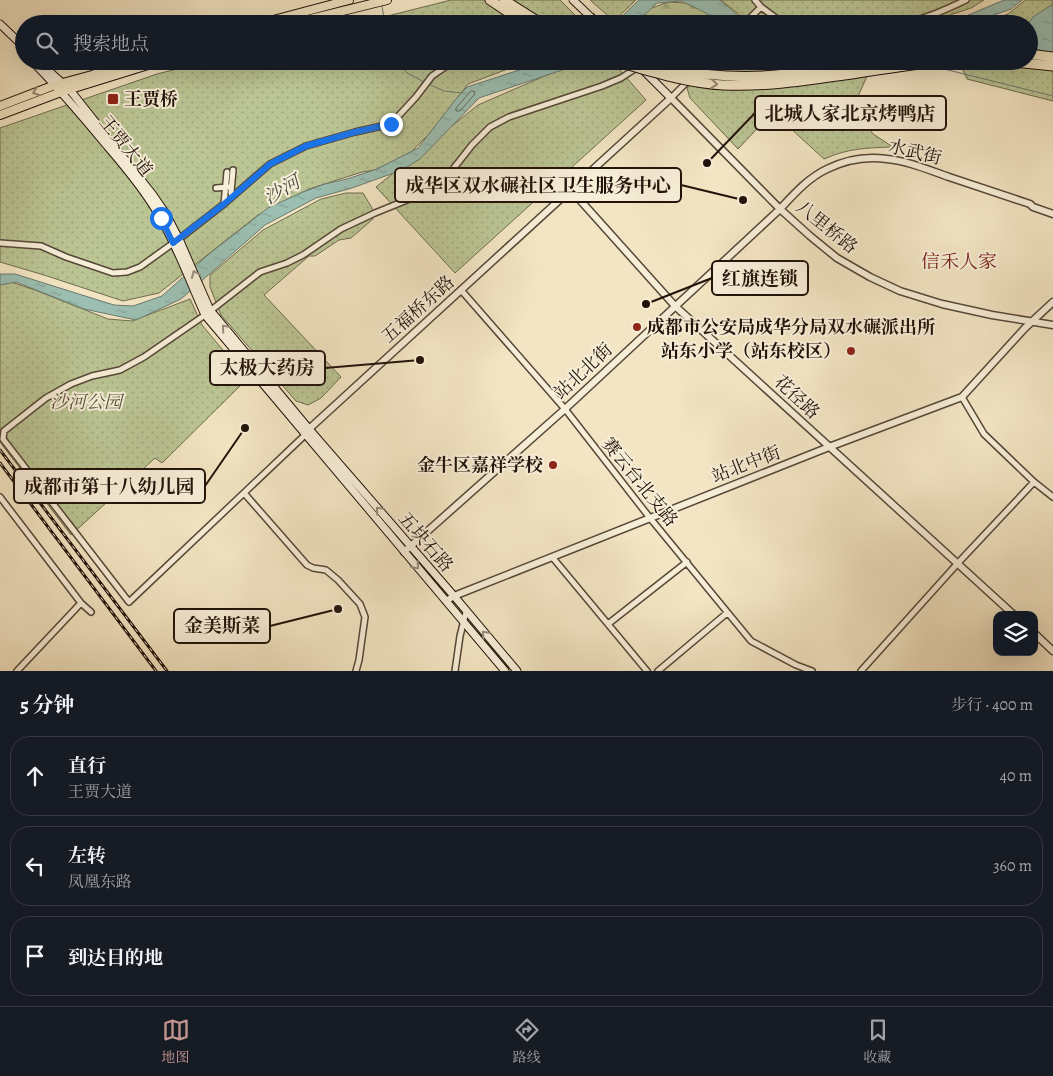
<!DOCTYPE html>
<html lang="zh">
<meta charset="utf-8">
<style>
:root{--surface:#171b24;--page:#20242c;--text:#f1f3f6;--muted:#9ea1a6;--line:#363941;--accent:#c59692}
body{margin:0;font-family:Alegreya,"Noto Serif SC",serif;background:var(--page);color:var(--text)}
.controls{position:absolute;right:15px;bottom:15px;display:grid;overflow:hidden;border-radius:10px;box-shadow:0 5px 20px #0002}
.controls button{width:45px;height:45px;display:grid;place-items:center;padding:0;border:0;border-bottom:1px solid var(--line);background:var(--surface);color:var(--text);font:25px sans-serif}
.stop{position:absolute;width:15px;height:15px;margin:-11px;border:4px solid #1a73e8;border-radius:50%;background:#fff}
.stop.end{background:#1a73e8;border-color:#fff;box-shadow:0 1px 5px #0008}
.list{margin:0;padding:0;list-style:none}
h2{display:flex;justify-content:space-between;align-items:center;height:65px;margin:0;padding:0 20px;font-size:21px}
h2 small{font-size:16px;font-weight:400;color:var(--muted)}
.list li{display:grid;grid-template-columns:32px 1fr auto;gap:15px;align-items:center;box-sizing:border-box;height:80px;margin:0 10px 10px;padding:0 10px;border:1px solid var(--line);border-radius:20px}
.list b{display:block;font-size:19px;white-space:nowrap}
.list p{margin:0;font-size:16px;white-space:nowrap;color:var(--muted)}
.list em{font-size:16px;font-style:normal;color:var(--muted)}
.icon{flex:none;width:28px;height:28px;fill:none;stroke:currentColor;stroke-width:2;stroke-linecap:round;stroke-linejoin:round}
.map{position:relative;flex:none;width:1053px;height:671px;overflow:hidden}
.search{position:absolute;background:var(--surface);box-shadow:0 5px 20px #0002;left:15px;right:15px;top:15px;height:55px;display:flex;align-items:center;gap:12px;box-sizing:border-box;padding:0 18px;border-radius:28px;color:var(--muted);font-size:19px}
.sheet{height:335px;background:var(--surface)}
nav{display:flex;justify-content:space-around;align-items:center;box-sizing:border-box;height:70px;border-top:1px solid var(--line);background:var(--surface);font-size:14px;color:var(--muted)}
nav a{display:grid;justify-items:center;gap:2px}
nav .on{color:var(--accent)}
.map>svg:first-child{display:block}
</style>
<div class="map">
<svg width="1053" height="671" viewBox="0 0 1053 671">
<defs>
<pattern id="grass-dots" width="8" height="8" patternUnits="userSpaceOnUse" patternTransform="scale(1.25)"><rect width="8" height="8" fill="#bbc594"/><path d="M2 2h.1M6 6h.1" fill="none" stroke="#a0a87e" stroke-width="1.8" stroke-linecap="round"/></pattern>
<pattern id="forest-firs" width="22" height="20" patternUnits="userSpaceOnUse" patternTransform="scale(1.25)"><rect width="22" height="20" fill="#bbc594"/><path d="M5 1l3.5 6h-7zM16 11l3.5 6h-7z" fill="#a0a87e"/></pattern>
<pattern id="water-ripples" width="26" height="14" patternUnits="userSpaceOnUse" patternTransform="scale(1.25)"><rect width="26" height="14" fill="#9bbfb2"/><path d="M2 4q2-2 4 0t4 0M15 11q2-2 4 0t4 0" fill="none" stroke="#85a398"/></pattern>
</defs>
<rect width="100%" height="100%" fill="#f3e5c3"/>
<filter id="stains"><feTurbulence type="fractalNoise" baseFrequency=".004" numOctaves="4"/><feColorMatrix values="0 0 0 0 .2 0 0 0 0 .09 0 0 0 0 .02 0 0 0 .5 -.17"/></filter>
<radialGradient id="worn" r=".72"><stop offset=".6" stop-color="#630" stop-opacity="0"/><stop offset="1" stop-color="#630" stop-opacity=".3"/></radialGradient>
<path fill="url(#grass-dots)" stroke="#6e6c4f" d="M451 0H560L584 24H356Z
M590 0H636L614 21Z
M721 0H984L971 8 923 24H751Z
M1025 0H1053V101L967 79 959 61H1029V24H979L1008 14Z
M208 61H529L468 84 430 133 410 153 375 170 362 172 309 189 258 215 159 293 123 301 44 275 0 262V128L157 74Z
M579 61H612L646 100 455 273 376 187 478 105Z
M712 61H874L854 105 873 134 893 147C866 148 849 148 824 159L776 115H770L738 149 690 98 687 88Z
M346 193H363L372 208 373 219 351 238 339 240 315 256H309L264 295 341 377 321 398 308 405 296 401 221 315 210 287V275L263 230 321 199Z
M11 282 35 290 108 319 132 321 190 299 202 325 247 379 162 463 155 458 71 535 0 442V284Z"/>
<path fill="url(#forest-firs)" stroke="#6e6c4f" d="M668 2 686 3 707 9 724 24H636L649 9Z"/>
<path fill="url(#water-ripples)" stroke="#6b7a6f" d="M639 0H720L748 24H720L704 12 681 1 657 3 635 24H614Z
M1004 0H1022L1011 9 969 24H947Z
M1053 4V54L1029 47 1028 24 1033 17Z
M547 61H582L577 65 479 98 420 159 402 170 352 188 316 198 265 225 181 299 136 320 84 309 16 282 0 285V274H15L114 305 133 306 162 296 209 254 268 208 303 192 325 184 347 179 377 169 418 148 456 99 467 87Z
M762 61H885L874 65 782 77Z"/>
<g fill="none" stroke-linecap="round" stroke-linejoin="round">
<path stroke="#5e685e" stroke-width="1" d="M472 91 475 92 474 95 460 111H456V108L470 92Z"/>
<path stroke="#6b7a6f" stroke-width="1" d="M382 6 385 24
M398 61 407 73 424 82
M932 66 1053 96
M428 84 444 91 462 93"/>
<g stroke="#564738" stroke-width="8">
<path id="minor" d="M755 0 761 7 784 24
M567 24 587 17H592
M744 24 761 7
M899 24C923 20 945 10 966 0
M696 73 707 61
M671 98 688 81
M216 188 228 187
M232 197 231 192 233 170
M224 204 227 172
M0 243 41 246 66 257 113 273 127 272 140 267 179 239 224 204 270 164 306 146 355 132 391 124 416 97 432 76 454 61
M461 290 565 409 650 518 751 641 796 665 812 671
M962 397 984 434 1034 482 1053 497
M305 435 129 602 3 439 4 431 46 398 71 384 92 376 120 370 144 357 205 315 260 272 287 263 303 255 341 229 375 213 439 187 472 145 490 127 509 117 602 86 621 78 638 67
M244 493 307 565 313 568 326 570 338 580 360 604 365 617 359 660 356 671
M0 497 81 603 91 612
M553 558 647 671
M608 624 687 562
M17 671 81 603
M455 671 460 636 466 612
M658 671 727 613
M861 671 958 563 1034 482"/>
</g>
<g stroke="#564738" stroke-width="9">
<path id="tertiary" d="M571 190 675 306 1014 615
M306 433 309 429 671 98 780 209 810 236 837 258 870 277 900 291 942 304 992 315 1053 325
M404 552 565 409 780 209C794 194 808 178 827 169 845 160 866 156 887 159 908 161 929 170 949 177 976 186 1003 195 1030 204L1033 207 1053 214
M446 601 454 596 829 447 962 397 1025 328 1053 302
M1034 633 1053 651"/>
</g>
<g stroke="#22120a" stroke-width="9">
<path id="secondary" d="M573 0 598 24
M0 24 24 47
M32 61C59 88 83 117 108 147 127 169 146 192 160 217 178 248 190 282 205 315L505 671
M38 61 70 90 153 195 166 214 179 239 210 310 309 429 454 596 517 671
M641 68 671 98"/>
</g>
<g stroke="#22120a" stroke-width="10">
<path id="primary" d="M258 24 349 0
M290 24 387 0
M0 106 55 85 92 75 132 61
M0 115 61 92 161 61"/>
</g>
<g stroke="#22120a" stroke-width="11">
<path id="trunk" d="M490 0 526 24
M504 0 542 24
M1029 54 1053 57
M1005 61 1053 66"/>
</g>
<use href="#minor" stroke="#f7eed8" stroke-width="5"/>
<use href="#tertiary" stroke="#f7eed8" stroke-width="6"/>
<use href="#secondary" stroke="#f7eed8" stroke-width="7"/>
<use href="#primary" stroke="#f3e5c3" stroke-width="8"/>
<use href="#trunk" stroke="#f3e5c3" stroke-width="9"/>
<g stroke="#22120a" stroke-width="3">
<path id="rail" d="M0 450 167 671
M0 463 156 671"/>
</g>
<use href="#rail" stroke="#f7eed8" stroke-width="1" stroke-dasharray="4" stroke-linecap="butt"/>
<g stroke="#22120a" stroke-width="11" stroke-linecap="butt">
<path id="trunk-bridge" d="M615 61C650 71 686 83 723 85 766 87 810 80 852 74 882 69 912 65 943 61
M638 61C679 74 734 79 776 75 811 72 845 66 879 61"/>
</g>
<use href="#trunk-bridge" stroke="#f3e5c3" stroke-width="9"/>
</g>
<defs><path id="oneway-chevron" d="M-2-3.5L2.5 0L-2 3.5" fill="none" stroke-width="1.6" stroke-linecap="round" stroke-linejoin="round" transform="scale(1.25)"/></defs>
<g stroke="#958670">
<use href="#oneway-chevron" transform="translate(714 84) rotate(6)"/>
<use href="#oneway-chevron" transform="translate(36 92) rotate(160)"/>
</g>
<g stroke="#978b7b">
<use href="#oneway-chevron" transform="translate(195 274) rotate(-113)"/>
<use href="#oneway-chevron" transform="translate(225 328) rotate(-130)"/>
<use href="#oneway-chevron" transform="translate(379 510) rotate(-131)"/>
<use href="#oneway-chevron" transform="translate(416 566) rotate(49)"/>
<use href="#oneway-chevron" transform="translate(485 634) rotate(-131)"/>
</g>
<g fill="none" stroke-linecap="round" stroke-linejoin="round">
<path stroke="#1a73e8" stroke-width="6" d="M161 218 173 243 224 204 270 164 306 146 355 132 391 124"/>
</g>
<g fill="#8f2418" stroke="#f7eed8" stroke-width="2">
<rect x="107" y="93" width="12" height="12" rx="2.5"/>
<circle cx="637" cy="327" r="5"/>
<circle cx="851" cy="351" r="5"/>
<circle cx="553" cy="465" r="5"/>
</g>
<g text-anchor="middle" dominant-baseline="central" stroke-width="4" stroke-linejoin="round" paint-order="stroke">
<g font-size="18" font-weight="bold" fill="#22120a" stroke="#f7eed8" text-anchor="start">
<text x="124" y="99">王贾桥</text>
<text x="647" y="327">成都市公安局成华分局双水碾派出所</text>
<text x="841" y="351" text-anchor="end">站东小学（站东校区）</text>
<text x="543" y="465" text-anchor="end">金牛区嘉祥学校</text>
</g>
<g font-size="18" fill="#22120a" stroke="#f7eed8">
<text transform="translate(126 146) rotate(51)">王贾大道</text>
<text transform="translate(915 152) rotate(14)">水武街</text>
<text transform="translate(827 227) rotate(39)">八里桥路</text>
<text transform="translate(418 309) rotate(-42)">五福桥东路</text>
<text transform="translate(583 371) rotate(-43)">站北北街</text>
<text transform="translate(797 397) rotate(43)">花径路</text>
<text transform="translate(746 464) rotate(-21)">站北中街</text>
<text transform="translate(640 482) rotate(51)">赛云台北支路</text>
<text transform="translate(426 542) rotate(49)">五块石路</text>
</g>
<g font-size="18" font-style="italic" fill="#58513a" stroke="#f7eed8">
<text x="86" y="402">沙河公园</text>
</g>
<g font-size="19" font-style="italic" fill="#4c4f45" stroke="#f7eed8">
<text transform="translate(282 190) rotate(-30)">沙河</text>
</g>
<g font-size="19" fill="#7a1f14" stroke="#f7eed8">
<text x="959" y="262">信禾人家</text>
</g>
</g>
<path fill="none" stroke="#22120a" stroke-width="2" d="M707 163L755 113M743 200L681 185M646 304L712 278M420 360L325 368M245 428L205 486M338 609L270 626"/>
<g fill="#22120a" stroke="#f7eed8" stroke-width="2">
<circle cx="707" cy="163" r="5"/>
<circle cx="743" cy="200" r="5"/>
<circle cx="646" cy="304" r="5"/>
<circle cx="420" cy="360" r="5"/>
<circle cx="245" cy="428" r="5"/>
<circle cx="338" cy="609" r="5"/>
</g>
<g fill="#f7eed8" stroke="#22120a" stroke-width="2">
<rect x="755" y="96" width="191" height="34" rx="5"/>
<rect x="395" y="168" width="286" height="34" rx="5"/>
<rect x="712" y="261" width="96" height="34" rx="5"/>
<rect x="210" y="351" width="115" height="34" rx="5"/>
<rect x="14" y="469" width="191" height="34" rx="5"/>
<rect x="174" y="609" width="96" height="34" rx="5"/>
</g>
<g font-size="19" text-anchor="middle" font-weight="bold" fill="#22120a">
<text x="850" y="120">北城人家北京烤鸭店</text>
<text x="538" y="192">成华区双水碾社区卫生服务中心</text>
<text x="760" y="285">红旗连锁</text>
<text x="267" y="374">太极大药房</text>
<text x="109" y="493">成都市第十八幼儿园</text>
<text x="222" y="632">金美斯菜</text>
</g>
<rect width="100%" height="100%" filter="url(#stains)"/>
<rect width="100%" height="100%" fill="url(#worn)"/>
</svg>
<div class="controls">
<button><svg class="icon" aria-label="layers" viewBox="0 0 24 24"><path d="M12 4l9 5-9 5-9-5zM3 14l9 5 9-5"/></svg></button>
</div>
<div class="stop" style="left:161px;top:218px"></div>
<div class="stop end" style="left:391px;top:124px"></div>
<div class="search"><svg class="icon" aria-label="search" viewBox="0 0 24 24"><circle cx="10" cy="10" r="6"/><path d="M15 15l6 6"/></svg>搜索地点</div>
</div>
<section class="sheet">
<h2>5 分钟<small>步行 · 400 m</small></h2>
<ul class="list">
<li><svg class="icon" aria-label="ahead" viewBox="0 0 24 24"><path d="M12 20V5M6 11l6-6 6 6"/></svg><div><b>直行</b><p>王贾大道</p></div><em>40 m</em></li>
<li><svg class="icon" aria-label="left" viewBox="0 0 24 24"><path d="M17 20v-9H6M10 6l-5 5 5 5"/></svg><div><b>左转</b><p>凤凰东路</p></div><em>360 m</em></li>
<li><svg class="icon" aria-label="arrive" viewBox="0 0 24 24"><path d="M6 21V4h12l-3 4 3 4H6"/></svg><div><b>到达目的地</b></div></li>
</ul>
</section>
<nav>
<a class="on"><svg class="icon" aria-label="map" viewBox="0 0 24 24"><path d="M3 6l6-2 6 2 6-2v14l-6 2-6-2-6 2zM9 4v14M15 6v14"/></svg>地图</a>
<a><svg class="icon" aria-label="directions" viewBox="0 0 24 24"><path d="M12 3l9 9-9 9-9-9zM9 14v-3h6M13 9l2 2-2 2"/></svg>路线</a>
<a><svg class="icon" aria-label="saved" viewBox="0 0 24 24"><path d="M7 4h10v16l-5-4-5 4z"/></svg>收藏</a>
</nav>
